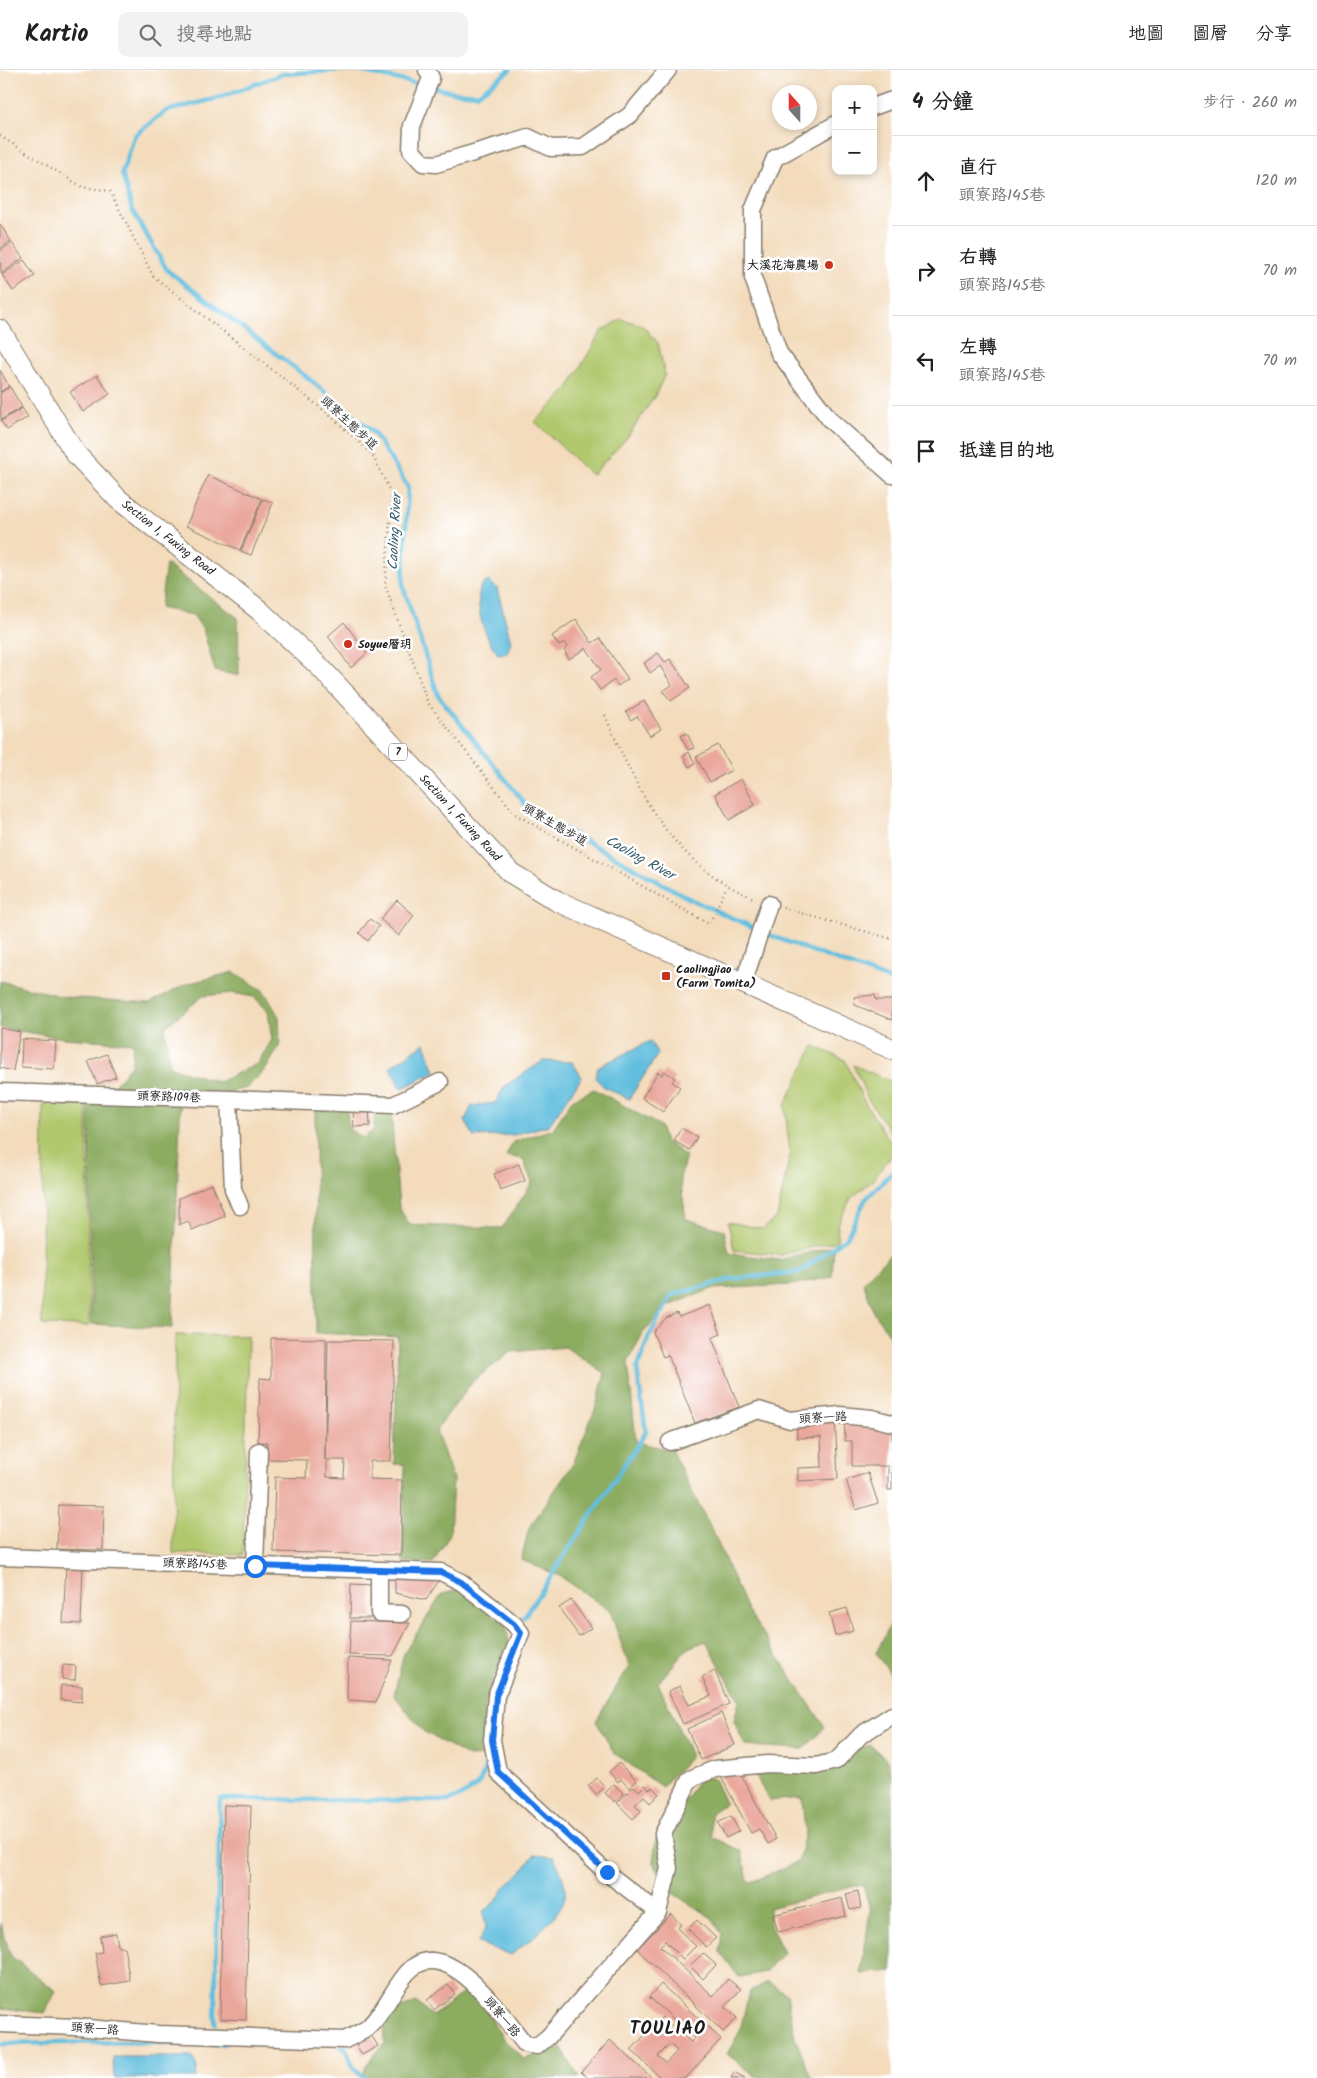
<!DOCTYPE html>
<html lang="zh-TW">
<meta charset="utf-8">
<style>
:root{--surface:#fff;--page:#f2f2f2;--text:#202124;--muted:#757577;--line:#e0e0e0}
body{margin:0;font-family:Kalam,"LXGW WenKai TC",sans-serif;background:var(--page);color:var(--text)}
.controls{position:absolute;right:15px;top:15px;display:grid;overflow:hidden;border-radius:10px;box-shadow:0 2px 8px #0003}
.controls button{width:45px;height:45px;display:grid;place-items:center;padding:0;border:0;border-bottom:1px solid var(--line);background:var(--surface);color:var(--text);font:25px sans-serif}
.compass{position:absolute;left:772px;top:15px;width:45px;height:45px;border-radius:50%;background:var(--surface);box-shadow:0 2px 8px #0003;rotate:339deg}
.stop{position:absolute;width:15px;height:15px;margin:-11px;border:4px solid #1a73e8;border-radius:50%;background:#fff}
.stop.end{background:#1a73e8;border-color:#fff;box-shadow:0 1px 5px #0008}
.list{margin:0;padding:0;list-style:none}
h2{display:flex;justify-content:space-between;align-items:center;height:65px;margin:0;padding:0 20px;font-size:21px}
h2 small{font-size:16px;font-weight:400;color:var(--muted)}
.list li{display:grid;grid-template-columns:32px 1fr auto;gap:15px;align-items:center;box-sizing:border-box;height:90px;padding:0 20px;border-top:1px solid var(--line)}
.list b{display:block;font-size:19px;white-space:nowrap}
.list p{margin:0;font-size:16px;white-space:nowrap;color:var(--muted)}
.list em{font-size:16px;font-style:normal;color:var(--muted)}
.icon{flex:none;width:28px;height:28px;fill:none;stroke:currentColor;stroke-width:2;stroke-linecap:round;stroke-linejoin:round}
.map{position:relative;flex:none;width:892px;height:2008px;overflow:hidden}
header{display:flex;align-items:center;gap:30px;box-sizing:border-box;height:70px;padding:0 25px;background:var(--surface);border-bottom:1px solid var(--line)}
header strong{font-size:24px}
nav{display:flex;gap:28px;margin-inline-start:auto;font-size:18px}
.search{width:350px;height:45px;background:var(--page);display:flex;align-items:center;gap:12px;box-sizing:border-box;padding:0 18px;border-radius:10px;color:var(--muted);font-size:19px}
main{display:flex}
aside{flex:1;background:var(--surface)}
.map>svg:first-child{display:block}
</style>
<header>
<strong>Kartio</strong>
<div class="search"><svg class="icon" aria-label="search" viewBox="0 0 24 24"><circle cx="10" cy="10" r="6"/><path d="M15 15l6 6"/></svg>搜尋地點</div>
<nav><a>地圖</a><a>圖層</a><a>分享</a></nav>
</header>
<main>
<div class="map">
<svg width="892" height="2008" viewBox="0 0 892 2008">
<rect width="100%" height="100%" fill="#fff"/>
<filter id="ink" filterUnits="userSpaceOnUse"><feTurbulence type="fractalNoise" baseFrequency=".02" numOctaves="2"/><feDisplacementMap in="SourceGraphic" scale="10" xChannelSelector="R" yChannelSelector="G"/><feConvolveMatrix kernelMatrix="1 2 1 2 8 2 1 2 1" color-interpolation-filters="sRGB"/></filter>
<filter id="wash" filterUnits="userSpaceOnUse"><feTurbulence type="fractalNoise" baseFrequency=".0096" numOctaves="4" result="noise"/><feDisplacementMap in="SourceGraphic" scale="20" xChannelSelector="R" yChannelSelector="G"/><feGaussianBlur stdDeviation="1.12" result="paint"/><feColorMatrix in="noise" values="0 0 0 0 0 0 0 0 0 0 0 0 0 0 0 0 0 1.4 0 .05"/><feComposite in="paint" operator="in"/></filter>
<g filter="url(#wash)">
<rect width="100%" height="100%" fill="#f3dbbb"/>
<path fill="#b1c86d" stroke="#667244" d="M621 249 642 255 658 273 665 304 655 326 626 369 592 405 535 352 567 320 601 262Z
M814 976 845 990 864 1031 888 1069 892 1072V1085L870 1113 851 1128 838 1154 837 1171 781 1185 734 1180 728 1152 763 1159 777 1147 790 1085 785 1035Z
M853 995 892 1012V1064L868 1029Z
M43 1034 87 1035 89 1256 42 1255Z
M175 1265 248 1266 243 1485 173 1483Z"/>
<path fill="#8cac60" stroke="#54643e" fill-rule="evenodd" d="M166 494 238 548 239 606 215 601 203 559 193 545 160 538Z
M234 902 264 921 279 947 280 975 266 999 247 1018 225 1023 181 1021 172 1258 91 1254 89 1035 119 1010 132 993 133 973 64 968 0 958V911L64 927 150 933 186 914ZM232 923 254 927 268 941 272 970 257 994 219 1012 170 997 165 957 203 926Z
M594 1019 660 1056 664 1070 686 1086 680 1108 686 1149 724 1160 729 1183 779 1190 834 1176 832 1207 791 1215 712 1219 666 1237 643 1263 628 1292 636 1372 671 1380 714 1464 747 1540 825 1657 804 1679 745 1676 734 1651 739 1630 706 1571 688 1578 658 1613 691 1686 662 1717 614 1683 596 1651 629 1596 610 1541 560 1506 521 1490 529 1458 573 1394 596 1337 605 1303 565 1277 511 1282 473 1311 436 1360 453 1409 450 1464 433 1493 403 1492 405 1395 394 1394 398 1267 316 1263 315 1039 347 1040 349 1059 363 1068 374 1060 375 1041H391L399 1138 410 1155 502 1158 532 1113 523 1089 506 1086 513 1072 553 1059 572 1030Z
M892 1182V1268L874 1243 863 1212Z
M461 1519 505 1554 509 1571 490 1615 484 1642V1686L469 1687 423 1661 394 1625 404 1583 442 1524Z
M892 1551V1607L876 1583Z
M870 1675 887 1690 892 1707V1901L861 1904 870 1841 863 1814 769 1838V1851L783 1883 765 1902 739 1907 720 1882 722 1863 712 1848 674 1824 653 1793 656 1768 702 1706 714 1709 725 1733 711 1743 712 1767 741 1781 749 1813 798 1792 805 1763 802 1728 769 1731 752 1699 808 1700Z
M0 1853 11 1886 56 1921 45 1943 0 1938Z
M768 1912 787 1924 795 1968 812 2008H758L727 1984 740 1961 749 1922Z
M471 1917 504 1970 524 1989 561 1977 579 2008H363L366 1995 385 1973 384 1946 416 1932 432 1946Z"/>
<path fill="#60bede" stroke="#3e6d7d" d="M489 511 497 518 511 572 507 583 498 584C484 568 474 536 481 515Z
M650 971 658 984 629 1029 604 1017 595 1008 598 997Z
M425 973 435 1002 401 1019 390 997Z
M543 991 572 992 582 1007 549 1055 513 1065 474 1067 465 1050 472 1036 495 1033 505 1016Z
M534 1785 554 1787C559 1799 567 1813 565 1827 563 1845 525 1874 511 1885L478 1873 486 1857 483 1842 496 1831 505 1817 522 1801Z
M113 1987H192L197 1997 196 2008H114Z"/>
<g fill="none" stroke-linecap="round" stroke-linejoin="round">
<path stroke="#60bede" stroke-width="4.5" d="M346 0 282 4 218 28 166 41 135 65 122 103 132 140 167 200 313 312 374 363 408 417 403 516 438 625 530 740 692 830 777 868 892 911
M356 0 454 22 478 24 510 0
M524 1547 646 1362 637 1299 649 1266 672 1225 732 1209 800 1202 847 1167 865 1130 892 1102
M215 1953 220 1729 449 1731C478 1720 486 1712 487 1680
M0 1974 124 1972 224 1974
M341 1977H345L354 1999 365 2008"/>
</g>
<g id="blocks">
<path fill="#eaa79c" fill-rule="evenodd" d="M0 154 11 171 0 179Z
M12 173 23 188 1 204 0 181Z
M24 190 35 206 13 221 2 205Z
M0 300 9 316 0 322Z
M97 305 110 324 83 342 70 322Z
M10 317 22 337 1 350 0 323Z
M22 338 28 347 7 360 1 351Z
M208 405 262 429 240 480 186 456Z
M263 429 273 433 251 485 241 481Z
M576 549 592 573 600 568 628 609 618 616 614 610 600 620 591 607 601 600 586 578 569 589 564 580 568 577 565 572 559 576 552 566Z
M344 552 367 583 351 598 328 566Z
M658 583 665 592 670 589 690 618 671 631 663 621 672 615 660 596 650 603 644 593Z
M644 631 661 659 650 666 637 646 631 650 626 642Z
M687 663 694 678 688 680 681 666Z
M718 675 732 700 710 712 696 687Z
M689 682 695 694 689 697 683 686Z
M741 709 755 735 729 750 715 724Z
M397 830 414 845 399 866 380 849Z
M370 849 379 856 368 871 359 863Z
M875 925 876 930H892V950L855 935 854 927Z
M0 958 20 962 13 1001 0 998Z
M22 969 56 971 54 999 21 997Z
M107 984 116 1007 97 1014 88 991Z
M664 1001 675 1008 672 1012 680 1017 663 1042 642 1028 658 1002 662 1005Z
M369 1037 370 1056 354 1057 353 1038Z
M681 1058 697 1067 690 1080 674 1071Z
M519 1094 525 1111 500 1120 494 1104Z
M212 1114 225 1146 192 1160 188 1151 179 1155V1128Z
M710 1235 721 1264 712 1268 739 1337 695 1353 668 1285 663 1287 653 1262 666 1248 677 1243 679 1247Z
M271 1268 326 1269 325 1390 328 1270 394 1271 391 1391H370V1409L402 1410 401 1485 273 1482 275 1407 306 1408 307 1390 267 1389V1372H258L260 1308 271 1309ZM327 1390H345L344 1408 327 1407Z
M844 1343 892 1352V1420H888V1396H852V1371H845Z
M835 1345 838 1409 798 1411V1398L822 1397 821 1367 797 1368 796 1347Z
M868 1403 878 1433 856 1440 846 1410Z
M59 1435 104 1436 103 1480 57 1479Z
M66 1496H83L81 1554 63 1553Z
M395 1506 440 1509 426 1530 395 1523Z
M351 1514 372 1515V1548H350Z
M571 1530 591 1558 579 1566 559 1538Z
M847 1538 853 1561 835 1566 829 1543Z
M351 1551 410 1553 393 1586 349 1585Z
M348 1588 392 1590 376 1632 347 1630Z
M63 1595 76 1596 75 1610 62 1609Z
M715 1601 729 1634 683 1654 668 1621 680 1616 689 1635 711 1626 702 1607Z
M61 1615 82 1616V1632L60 1630Z
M721 1643 735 1675 701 1690 687 1659Z
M619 1693 637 1711 629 1718 621 1709 618 1712 609 1702Z
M736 1696 776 1769 768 1774 759 1759 751 1763 720 1705Z
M597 1708 605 1717 596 1725 588 1716Z
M614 1714 624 1724 615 1732 605 1723Z
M645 1715 650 1720 652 1717 659 1724 650 1733 644 1726 635 1735 641 1741 633 1749 617 1733 634 1716 639 1721Z
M224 1735 251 1736 246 1950 220 1949Z
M731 1746 739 1761 726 1768 718 1753Z
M858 1821 861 1838 850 1840 846 1824Z
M842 1828 846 1846 778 1862 773 1845Z
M671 1844 681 1855 677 1858 696 1876 683 1889 665 1871 660 1876 713 1926 728 1909 741 1919 725 1937 737 1948 723 1962 637 1879Z
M697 1850 716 1868 706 1877 688 1859Z
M116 1863 118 1877H124L130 1911 101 1916 95 1883 102 1882 100 1866Z
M703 1883 716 1895 703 1909 690 1896Z
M661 1914 721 1969 686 2008H661L631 1980 662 1947 691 1972 695 1968 649 1927ZM670 1974 677 1981 666 1993 658 1986Z
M448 1915 455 1924 434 1940 427 1930Z
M368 1960 378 1976 362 1985 353 1969Z
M610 1970 641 1998 652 2008H588L581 2002Z
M734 2002 745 2008H731Z"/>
</g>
</g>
<g filter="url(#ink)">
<use href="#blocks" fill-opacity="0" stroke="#887c6c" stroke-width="1"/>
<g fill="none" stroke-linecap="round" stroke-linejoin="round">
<g stroke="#887c6c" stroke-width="19">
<path id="minor" d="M427 0 431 8 412 56 411 80 423 93 436 94 528 67 551 78 583 77 630 45 668 0
M873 37 892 30
M836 54 775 88 753 140V208L779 283 831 351 892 405
M743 914 769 834
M0 1022 229 1029 233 1119 240 1136
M229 1029 393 1035 440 1012
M670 1372 759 1340 790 1350 840 1345 872 1348 892 1353
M0 1487 441 1502 461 1512 514 1554 521 1563 496 1626 492 1670 498 1702 607 1803 658 1842
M255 1496 259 1381
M379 1500V1543L402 1544
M0 1954 76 1957 158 1964 345 1970C352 1966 360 1963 366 1959 383 1945 392 1920 407 1903 445 1859 503 1947 525 1974L537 1976 548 1967 658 1842 669 1798 663 1764 690 1709 715 1699 768 1694 816 1696 836 1691 861 1665 892 1645"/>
</g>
<g stroke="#887c6c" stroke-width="22">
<path id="major" d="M0 260 75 383 118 429 259 540 320 597 511 803 557 831 892 979"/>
</g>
<path stroke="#887c6c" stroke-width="2.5" stroke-dasharray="1 4" stroke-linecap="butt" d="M0 66 82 117 110 121 153 206 331 346 372 384 392 425 385 515 428 633 515 744 709 854 727 816
M605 645C638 723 673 796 756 829
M783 838 892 869"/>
<use href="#minor" stroke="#fff" stroke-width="16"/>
<use href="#major" stroke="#fff" stroke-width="20"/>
</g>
</g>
<g fill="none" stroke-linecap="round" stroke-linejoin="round" filter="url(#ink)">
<path stroke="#1a73e8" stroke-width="6" d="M255 1496 441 1502 461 1512 514 1554 521 1563 496 1626 492 1670 498 1702 607 1802"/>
</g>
<g fill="#c8321e" stroke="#fff" stroke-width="2">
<circle cx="829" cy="195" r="5"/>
<circle cx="348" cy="574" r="5"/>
<rect x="661" y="901" width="10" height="10" rx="2.5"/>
</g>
<g text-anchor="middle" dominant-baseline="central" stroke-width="5" stroke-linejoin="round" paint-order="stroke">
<rect fill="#fff" stroke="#606060" stroke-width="1" x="389" y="673.5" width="18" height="17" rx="4"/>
<g font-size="11" font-weight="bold" fill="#1c1c1c">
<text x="398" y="682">7</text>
</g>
<g font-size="12" font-weight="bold" fill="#1c1c1c" stroke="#fff" text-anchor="start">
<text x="819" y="195" text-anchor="end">大溪花海農場</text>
<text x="358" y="574">Soyue層玥</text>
<text x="676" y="899">Caolingjiao<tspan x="676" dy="14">(Farm Tomita)</tspan></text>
</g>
<g font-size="12" fill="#1c1c1c" stroke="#fff">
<text transform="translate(349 353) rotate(43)">頭寮生態步道</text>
<text transform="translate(168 468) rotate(38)">Section 1, Fuxing Road</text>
<text transform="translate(460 748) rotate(47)">Section 1, Fuxing Road</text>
<text transform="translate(555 755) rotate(30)">頭寮生態步道</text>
<text transform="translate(169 1027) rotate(2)">頭寮路109巷</text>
<text transform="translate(823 1348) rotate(-3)">頭寮一路</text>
<text transform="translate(195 1494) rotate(2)">頭寮路145巷</text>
<text transform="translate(502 1947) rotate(50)">頭寮一路</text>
<text transform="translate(95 1959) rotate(4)">頭寮一路</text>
</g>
<g font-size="14" font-style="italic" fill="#375d6a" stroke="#fff">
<text transform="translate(395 462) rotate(-87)">Caoling River</text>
<text transform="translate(640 788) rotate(29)">Caoling River</text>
</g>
<g font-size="18" font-weight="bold" letter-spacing="1" fill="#1c1c1c" stroke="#fff">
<text x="668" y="1959">TOULIAO</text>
</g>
</g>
</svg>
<div class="controls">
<button>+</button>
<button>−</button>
</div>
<svg class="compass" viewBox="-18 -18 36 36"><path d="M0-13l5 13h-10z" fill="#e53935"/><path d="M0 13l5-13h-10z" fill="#757577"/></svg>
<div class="stop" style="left:255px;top:1496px"></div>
<div class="stop end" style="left:607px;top:1802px"></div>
</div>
<aside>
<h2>4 分鐘<small>步行 · 260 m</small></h2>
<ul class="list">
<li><svg class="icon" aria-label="ahead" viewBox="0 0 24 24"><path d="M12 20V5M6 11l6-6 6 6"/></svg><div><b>直行</b><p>頭寮路145巷</p></div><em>120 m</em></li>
<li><svg class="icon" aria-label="right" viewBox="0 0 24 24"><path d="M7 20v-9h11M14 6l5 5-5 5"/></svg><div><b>右轉</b><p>頭寮路145巷</p></div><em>70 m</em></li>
<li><svg class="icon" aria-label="left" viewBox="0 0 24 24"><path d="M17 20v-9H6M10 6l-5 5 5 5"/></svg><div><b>左轉</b><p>頭寮路145巷</p></div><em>70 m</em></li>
<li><svg class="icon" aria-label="arrive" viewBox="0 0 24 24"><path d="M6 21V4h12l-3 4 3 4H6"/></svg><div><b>抵達目的地</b></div></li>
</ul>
</aside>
</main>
